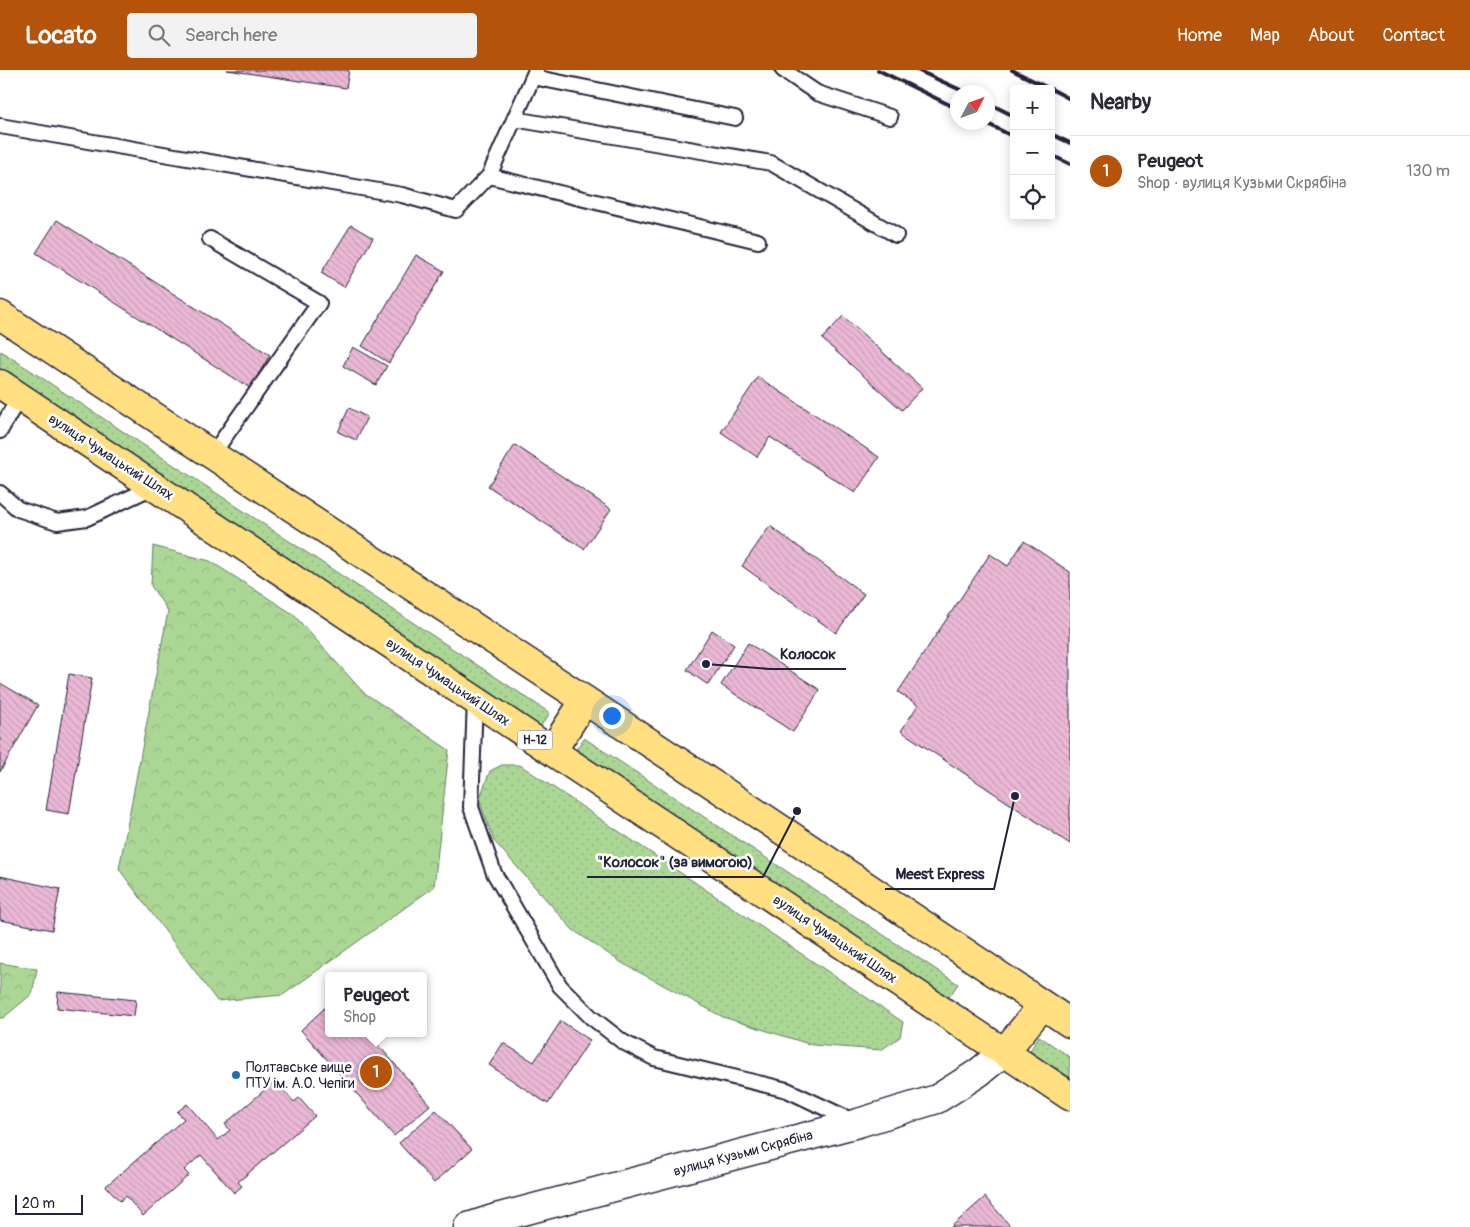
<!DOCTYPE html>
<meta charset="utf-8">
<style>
:root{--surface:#fff;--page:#f2f2f3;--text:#2b2b33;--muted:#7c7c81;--line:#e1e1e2;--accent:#b45309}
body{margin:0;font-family:Pangolin,sans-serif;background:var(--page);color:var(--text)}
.controls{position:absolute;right:15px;top:15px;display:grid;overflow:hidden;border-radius:5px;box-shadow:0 2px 12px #0003}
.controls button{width:45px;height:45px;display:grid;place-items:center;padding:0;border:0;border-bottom:1px solid var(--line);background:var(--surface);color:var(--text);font:25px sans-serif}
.compass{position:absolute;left:950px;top:15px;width:45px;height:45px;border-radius:50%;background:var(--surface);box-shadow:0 2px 12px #0003;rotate:49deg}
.scale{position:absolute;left:15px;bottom:12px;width:68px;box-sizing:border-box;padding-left:5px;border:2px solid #22223b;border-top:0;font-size:14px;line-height:18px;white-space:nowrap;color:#22223b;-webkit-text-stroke:4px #fff;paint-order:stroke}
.you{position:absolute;left:611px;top:645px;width:18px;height:18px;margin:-12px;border:4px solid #fff;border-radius:50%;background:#1a73e8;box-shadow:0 0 0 8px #1a73e833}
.badge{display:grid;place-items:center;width:32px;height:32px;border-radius:50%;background:var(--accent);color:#fff;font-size:16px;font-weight:700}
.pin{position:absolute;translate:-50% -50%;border:2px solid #fff;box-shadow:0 1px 5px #0006}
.popup{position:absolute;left:325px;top:902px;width:102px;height:65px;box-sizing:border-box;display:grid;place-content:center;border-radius:5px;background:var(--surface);filter:drop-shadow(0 1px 4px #0005);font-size:16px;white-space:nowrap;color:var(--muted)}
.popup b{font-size:19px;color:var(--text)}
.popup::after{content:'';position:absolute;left:50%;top:100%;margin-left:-10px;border:10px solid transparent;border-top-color:var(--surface)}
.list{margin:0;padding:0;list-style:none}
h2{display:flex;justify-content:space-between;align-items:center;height:65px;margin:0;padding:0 20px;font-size:21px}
h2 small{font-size:16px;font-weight:400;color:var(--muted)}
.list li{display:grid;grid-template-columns:32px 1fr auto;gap:15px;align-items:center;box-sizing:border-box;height:70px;padding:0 20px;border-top:1px solid var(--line)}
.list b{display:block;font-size:19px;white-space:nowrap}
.list p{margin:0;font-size:16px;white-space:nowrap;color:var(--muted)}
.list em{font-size:16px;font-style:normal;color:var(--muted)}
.icon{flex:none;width:28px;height:28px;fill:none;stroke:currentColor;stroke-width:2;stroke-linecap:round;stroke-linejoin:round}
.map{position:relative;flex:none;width:1070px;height:1157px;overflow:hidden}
header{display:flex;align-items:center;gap:30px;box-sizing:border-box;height:70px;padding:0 25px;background:var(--accent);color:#fff}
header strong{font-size:24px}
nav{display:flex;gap:28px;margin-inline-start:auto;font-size:18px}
.search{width:350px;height:45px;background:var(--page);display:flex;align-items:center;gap:12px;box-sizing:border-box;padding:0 18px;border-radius:5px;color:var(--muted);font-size:19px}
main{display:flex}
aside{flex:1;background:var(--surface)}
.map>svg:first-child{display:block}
</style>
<header>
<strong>Locato</strong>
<div class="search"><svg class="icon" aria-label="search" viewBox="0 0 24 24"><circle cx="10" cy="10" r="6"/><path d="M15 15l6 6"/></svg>Search here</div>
<nav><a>Home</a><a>Map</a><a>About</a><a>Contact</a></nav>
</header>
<main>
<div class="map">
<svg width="1070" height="1157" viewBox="0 0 1070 1157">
<defs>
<pattern id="grass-dots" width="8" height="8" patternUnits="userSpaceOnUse" patternTransform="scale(1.25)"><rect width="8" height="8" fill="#abd795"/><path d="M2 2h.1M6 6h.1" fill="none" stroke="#93b881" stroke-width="1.8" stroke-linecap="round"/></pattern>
<pattern id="forest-crowns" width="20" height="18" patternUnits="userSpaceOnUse" patternTransform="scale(1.25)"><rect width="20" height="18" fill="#abd795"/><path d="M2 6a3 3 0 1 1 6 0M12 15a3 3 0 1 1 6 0" fill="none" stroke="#93b881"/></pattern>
<pattern id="building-back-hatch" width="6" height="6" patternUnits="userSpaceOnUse" patternTransform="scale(1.25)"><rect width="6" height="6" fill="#ebb8d6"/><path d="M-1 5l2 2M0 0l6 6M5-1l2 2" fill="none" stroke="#c99eb9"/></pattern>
</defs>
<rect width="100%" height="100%" fill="#fff"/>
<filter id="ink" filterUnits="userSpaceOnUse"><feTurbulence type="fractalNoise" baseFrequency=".02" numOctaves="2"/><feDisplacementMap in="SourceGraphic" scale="10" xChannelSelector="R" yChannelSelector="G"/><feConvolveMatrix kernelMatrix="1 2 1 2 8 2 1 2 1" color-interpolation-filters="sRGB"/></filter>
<g filter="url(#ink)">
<path fill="url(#grass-dots)" stroke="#667c68" d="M1 281 550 643 540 657 0 301V283Z
M584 668 958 914 947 930 573 684Z
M502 695H520L903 952 900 967 881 980 812 975 723 947 622 893 573 860 494 771 479 730 490 701Z
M1039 966 1070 987V1012L1028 984Z"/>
<path fill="url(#forest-crowns)" stroke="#667c68" d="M153 476 210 491 293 544 363 622 449 680 434 817 283 925 217 931 119 799 168 541 151 516Z
M0 893 37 899 32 924 3 948H0Z"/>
<path fill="url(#building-back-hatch)" stroke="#22223b" d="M227 0H349L346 18Z
M57 150 270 285 250 318 36 183Z
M351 155 373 168 344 217 321 203Z
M416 185 444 201 389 293 362 276Z
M843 246 922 318 902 340 822 269Z
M353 277 387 296 376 315 343 296Z
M758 307 879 387 855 423 770 367 757 387 721 362Z
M349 338 367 347 356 370 338 362Z
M515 375 611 439 584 479 488 416Z
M770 456 864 524 836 563 742 496Z
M1024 471 1070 502V774L901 661 918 635 898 622 990 484 1008 496Z
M712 560 734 575 708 615 687 600Z
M748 573 820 620 793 662 721 615Z
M69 604 92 608 69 744 46 740Z
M0 613 38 635 0 702Z
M0 806 60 819 52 860 0 850Z
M58 922 136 930 134 946 57 938Z
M328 935V963H368L430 1035 394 1066 301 960Z
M561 951 590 970 548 1034 489 995 503 973 534 992Z
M275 1011 294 1032 299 1028 315 1046 238 1112 242 1116 234 1123 201 1085 184 1100 189 1105 143 1146 126 1126 120 1131 106 1116 184 1049 177 1042 187 1034 218 1070 230 1060 225 1054Z
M436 1040 472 1079 434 1113 399 1073Z
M985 1127 1011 1157H951Z"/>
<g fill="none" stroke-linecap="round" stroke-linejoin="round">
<g stroke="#22223b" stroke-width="18">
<path id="lane" d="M536 0 489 106 758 171
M783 0 817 23 890 47
M533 7 735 48
M514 49 771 93 896 165
M0 56 402 125 456 140 489 106
M210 169 319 233 212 385
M0 361 19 327
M0 423 18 439 57 452 87 448 155 416
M475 630 471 737 494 803 560 916 591 947 623 972 654 988 787 1020 855 1052"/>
</g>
<g stroke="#22223b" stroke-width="31">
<path id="secondary" d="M468 1157 496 1148 858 1053 937 1029 978 1003 1005 981"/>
</g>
<g stroke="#22223b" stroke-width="31">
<path id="primary" d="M0 245 767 750 1070 953
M0 314 1070 1026
M552 681 585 630
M1005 981 1043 935"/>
</g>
<use href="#lane" stroke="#fff" stroke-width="14"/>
<use href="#secondary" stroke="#fff" stroke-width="28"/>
<use href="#primary" stroke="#ffdf80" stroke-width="28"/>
<path stroke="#22223b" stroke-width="4" d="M878 0 958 39
M917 0 965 22
M1012 0 1050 19
M1051 19 1070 29
M988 33 1014 46
M984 52 1014 67
M1051 64 1070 73
M1051 85 1070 94"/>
</g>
</g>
<circle fill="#1f6fb2" stroke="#fff" stroke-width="2" cx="236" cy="1005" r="5"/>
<g text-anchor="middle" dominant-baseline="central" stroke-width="5" stroke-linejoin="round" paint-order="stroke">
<rect fill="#fff" stroke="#646476" stroke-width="1" x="517.5" y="660.5" width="35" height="19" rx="4"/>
<g font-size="12" font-weight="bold" fill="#22223b">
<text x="535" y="670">Н-12</text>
</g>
<g font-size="14" fill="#22223b" stroke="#fff">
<text transform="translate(111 387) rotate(33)">вулиця Чумацький Шлях</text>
<text transform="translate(448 612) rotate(34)">вулиця Чумацький Шлях</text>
<text transform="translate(835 869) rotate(34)">вулиця Чумацький Шлях</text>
<text transform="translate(743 1083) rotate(-15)">вулиця Кузьми Скрябіна</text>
</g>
<g font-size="14" fill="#22223b" stroke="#fff" text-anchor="start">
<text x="246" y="997">Полтавське вище<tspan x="246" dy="16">ПТУ ім. А.О. Чепіги</tspan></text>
</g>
</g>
<path fill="none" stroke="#22223b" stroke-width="2" d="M706 594L770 599H846M797 741L763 807H587M1015 726L994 819H885"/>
<g fill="#22223b" stroke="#fff" stroke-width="2">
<circle cx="706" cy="594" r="5"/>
<circle cx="797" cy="741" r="5"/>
<circle cx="1015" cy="726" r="5"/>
</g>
<g font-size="15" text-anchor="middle" font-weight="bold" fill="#22223b" stroke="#fff" stroke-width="5" stroke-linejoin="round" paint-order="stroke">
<text x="808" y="589">Колосок</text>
<text x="675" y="797">"Колосок" (за вимогою)</text>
<text x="940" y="809">Meest Express</text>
</g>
</svg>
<div class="controls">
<button>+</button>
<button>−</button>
<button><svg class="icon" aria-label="locate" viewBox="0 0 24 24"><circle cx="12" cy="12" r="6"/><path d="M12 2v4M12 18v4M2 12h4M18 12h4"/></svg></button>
</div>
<svg class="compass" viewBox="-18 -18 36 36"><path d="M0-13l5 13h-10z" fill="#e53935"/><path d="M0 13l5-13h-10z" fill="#7c7c81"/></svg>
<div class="scale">20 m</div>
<div class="you"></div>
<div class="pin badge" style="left:376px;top:1002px">1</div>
<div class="popup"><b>Peugeot</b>Shop</div>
</div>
<aside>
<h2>Nearby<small></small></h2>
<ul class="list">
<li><span class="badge">1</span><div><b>Peugeot</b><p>Shop · вулиця Кузьми Скрябіна</p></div><em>130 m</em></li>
</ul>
</aside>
</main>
